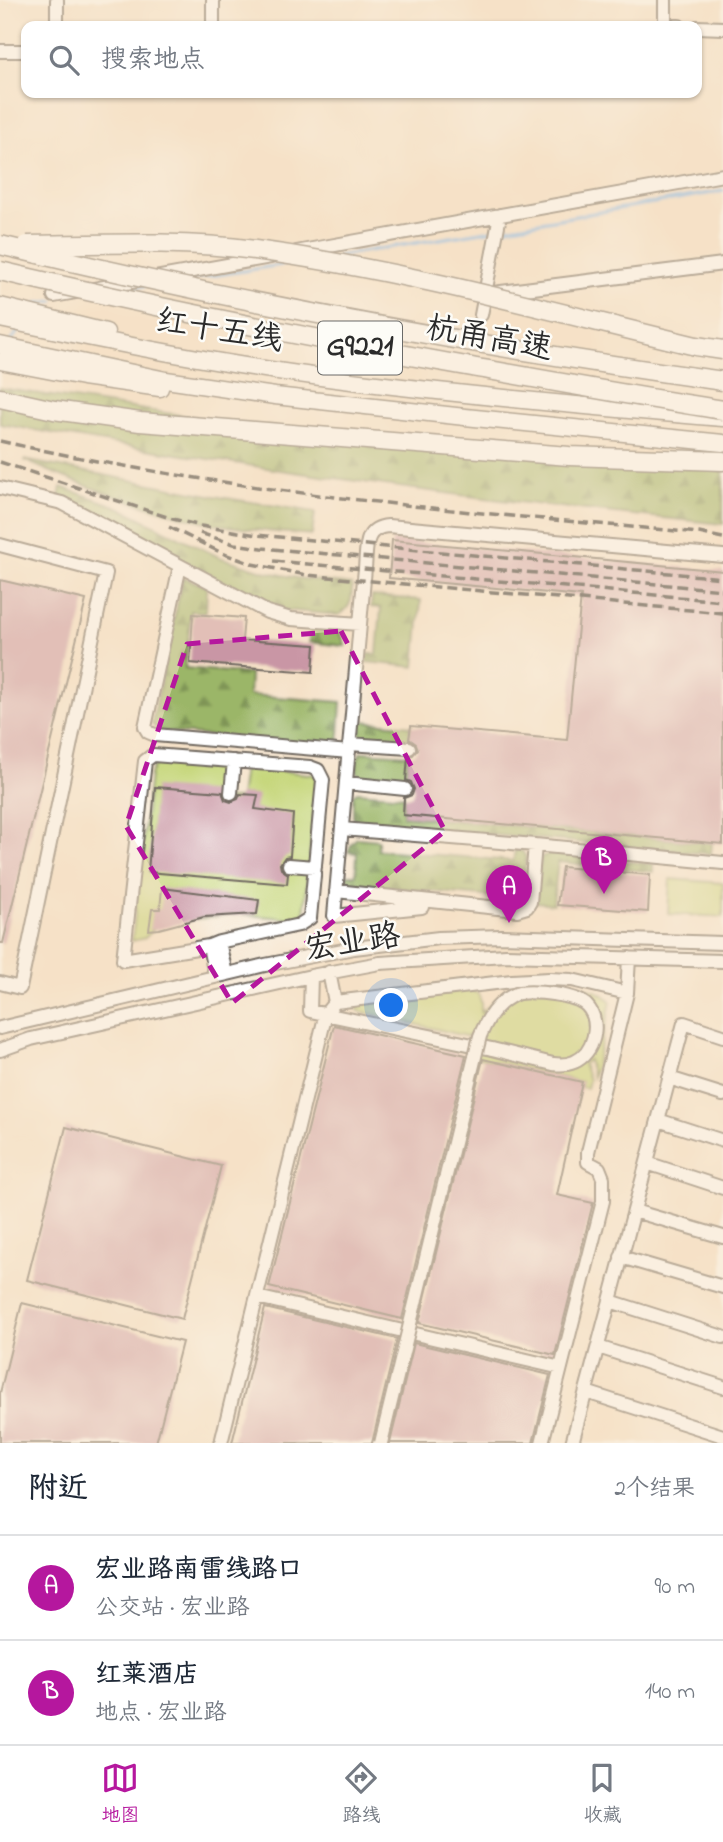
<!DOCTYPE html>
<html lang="zh">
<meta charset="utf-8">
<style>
:root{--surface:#fff;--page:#f2f2f3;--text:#1f2937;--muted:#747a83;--line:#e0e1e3;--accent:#b5179e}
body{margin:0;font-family:"Indie Flower","LXGW WenKai TC",sans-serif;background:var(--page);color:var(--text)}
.you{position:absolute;left:392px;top:1006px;width:24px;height:24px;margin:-18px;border:5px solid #fff;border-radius:50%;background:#1a73e8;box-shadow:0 0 0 10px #1a73e833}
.badge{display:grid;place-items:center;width:46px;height:46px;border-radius:50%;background:var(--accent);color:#fff;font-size:23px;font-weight:700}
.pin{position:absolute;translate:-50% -58px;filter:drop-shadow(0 2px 4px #0008)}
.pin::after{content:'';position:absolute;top:37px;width:24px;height:21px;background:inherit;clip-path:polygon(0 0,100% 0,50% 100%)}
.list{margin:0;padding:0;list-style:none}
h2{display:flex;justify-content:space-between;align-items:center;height:91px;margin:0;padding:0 28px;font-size:30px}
h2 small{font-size:23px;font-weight:400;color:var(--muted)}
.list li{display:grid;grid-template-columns:46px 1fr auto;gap:21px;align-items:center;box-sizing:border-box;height:105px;padding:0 28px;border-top:2px solid var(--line)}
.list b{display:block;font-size:26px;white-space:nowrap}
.list p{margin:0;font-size:23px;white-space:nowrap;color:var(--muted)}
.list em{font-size:23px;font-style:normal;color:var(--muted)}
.icon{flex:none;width:38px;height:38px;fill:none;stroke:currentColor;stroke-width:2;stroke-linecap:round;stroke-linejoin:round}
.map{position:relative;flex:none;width:723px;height:1443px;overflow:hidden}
.search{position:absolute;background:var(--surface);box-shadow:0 2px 5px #0004;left:21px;right:21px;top:21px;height:77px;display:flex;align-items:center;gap:18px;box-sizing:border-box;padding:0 24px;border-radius:14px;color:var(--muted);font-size:26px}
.sheet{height:301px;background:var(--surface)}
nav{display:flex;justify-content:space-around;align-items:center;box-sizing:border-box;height:98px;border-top:2px solid var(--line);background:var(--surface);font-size:19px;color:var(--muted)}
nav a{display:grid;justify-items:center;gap:4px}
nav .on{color:var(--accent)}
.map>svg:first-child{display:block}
</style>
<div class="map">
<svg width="723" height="1443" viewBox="0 0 723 1443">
<defs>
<pattern id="forest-firs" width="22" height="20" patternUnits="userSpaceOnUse" patternTransform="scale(1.75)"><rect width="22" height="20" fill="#9bb668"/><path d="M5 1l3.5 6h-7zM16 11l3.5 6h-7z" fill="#7f9456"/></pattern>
</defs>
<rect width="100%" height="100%" fill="#fdfcf7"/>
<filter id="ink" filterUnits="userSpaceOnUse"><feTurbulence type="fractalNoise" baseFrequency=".0143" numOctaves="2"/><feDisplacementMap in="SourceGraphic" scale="14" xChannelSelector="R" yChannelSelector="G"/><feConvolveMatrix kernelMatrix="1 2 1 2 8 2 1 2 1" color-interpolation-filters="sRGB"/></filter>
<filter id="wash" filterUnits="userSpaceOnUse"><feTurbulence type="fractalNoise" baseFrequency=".00686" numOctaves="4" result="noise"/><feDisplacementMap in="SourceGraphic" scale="28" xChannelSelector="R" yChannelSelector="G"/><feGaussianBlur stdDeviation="1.57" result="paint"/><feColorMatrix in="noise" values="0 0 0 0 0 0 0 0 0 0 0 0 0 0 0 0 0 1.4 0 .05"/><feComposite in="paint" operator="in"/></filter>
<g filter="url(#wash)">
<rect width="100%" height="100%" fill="#f5e1c7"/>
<path fill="#c4d577" stroke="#788051" stroke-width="2" d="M163 760 221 763 226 774V799H240L244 767 317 775 304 915 293 919 238 914 160 923 145 938 132 941 150 774 154 766Z
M670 879 723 883V917L668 914Z
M567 985C580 985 604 991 611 1002L593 1077 588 1060 583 1064 589 1080 587 1088 580 1087 581 1082 471 1056 474 1038 359 1011 356 1006 360 1001 468 990 478 993 481 1002V1013L504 991Z"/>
<path fill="url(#forest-firs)" stroke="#63704a" stroke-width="2" d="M0 388 232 423 723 470V524C485 502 247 468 11 426L0 424Z
M24 460 220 497 315 512 312 535C278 532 244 530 211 523 150 510 81 486 24 460Z
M61 487 118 507 219 557 263 571 297 578 352 585C352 598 352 607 339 615L284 610 267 606 59 497Z
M183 577 207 587 206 612 191 611 185 668 250 674 249 695 341 702 338 748 158 731 152 723Z
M372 596 421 600 415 667 367 662 368 654H377L381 608 371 607Z
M310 624C327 626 342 626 345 646L309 642Z
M361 721 411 726 409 744 368 739 360 735Z
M361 752 408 755 406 781 360 778C355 770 356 760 361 752Z
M357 792 404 796 403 816 712 843 711 854 369 824 358 822 353 817V795Z
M357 838 378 840V850L513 861 515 850 522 851 526 857 523 891 519 897 514 899 356 884 348 881 346 875H356L357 853 348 852 352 843Z
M549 854 653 864V872L558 862 553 904 536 902 541 857Z"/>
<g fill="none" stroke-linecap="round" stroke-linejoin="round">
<path stroke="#7ab5eb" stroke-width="3.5" d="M500 229 723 191
M338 256 493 230
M186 280 293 263
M124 290 144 286
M34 309 38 303 54 301
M9 344 21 327"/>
</g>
<g id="blocks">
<path fill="#c996a5" d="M392 540 723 571V844L403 815 404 798 412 795 414 789 411 782 406 780 408 757 413 755 418 749 416 744 409 739 411 726 567 740 581 596 389 578Z
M0 580 86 600 3 943H0Z
M193 614 244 618 242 640 315 645 313 672 190 663Z
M155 787 222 792 225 800 231 802 238 799 240 794 258 795 255 809 293 814 290 856 285 857 280 864 281 869 288 874 287 884 148 872Z
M562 867 650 875 648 912 557 905Z
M162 888 259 900 257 914 204 917 159 929 149 930 152 909H160Z
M334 1025 466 1055 402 1319 269 1287Z
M483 1059 582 1082 557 1195 593 1203 555 1355 419 1323Z
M66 1127 221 1166 182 1319 27 1280Z
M22 1303 182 1342 156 1443H0V1393Z
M265 1308 397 1339 372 1443H232Z
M414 1343 550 1375 533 1443H390Z"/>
</g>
</g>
<g filter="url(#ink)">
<use href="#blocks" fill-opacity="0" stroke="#726b62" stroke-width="2"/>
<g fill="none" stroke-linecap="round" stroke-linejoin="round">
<g stroke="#726b62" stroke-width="16">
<path id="minor" d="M213 0V26
M665 0V26
M57 26V0
M665 26H679
M697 27 723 28
M0 51H26
M296 252 723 175
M485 294 500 215
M54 296 271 257
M481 315 485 294 723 264
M0 488 62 503 267 612 291 619 360 624
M0 545 106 573 20 988 0 983
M180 566 145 727 148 732 155 735 349 752
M349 744 409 748
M153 755 310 767 318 770 323 780 310 918 299 925 219 942 209 946 123 960 145 761Z
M346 783 405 789
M231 793 234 761
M342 829 535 845 723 863
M289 865 315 867
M336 891 517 910 527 907 530 902 535 845
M422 900V907L334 916 365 568C367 549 363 528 388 526L723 556
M219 942 226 974
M209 946 215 976
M329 972 335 1002
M311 976 310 1011 492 1049
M0 1028 265 965 354 948 439 938 502 936 723 943
M0 1050 31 1039 311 976 380 963 506 955 723 961
M669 1078 723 1095
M658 1120 723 1141
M647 1163 723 1188
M634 1211 723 1237
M621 1257 723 1287
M257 1297 561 1368
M610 1301 723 1337
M598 1347 723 1387
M586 1392 723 1436
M221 1443 326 1013 335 1002 512 981 549 979 572 980 627 993
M542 1443 603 1201V1178L599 1168 588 1162V1152L627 993 629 958
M572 1443 684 1023 723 1036"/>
</g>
<g stroke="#726b62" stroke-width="19">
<path id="major" d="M0 306 106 332
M0 319C109 342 218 364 328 378 459 395 591 407 723 418
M0 345 166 380 275 396 465 417 723 443
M0 361 83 377 160 388"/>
</g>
<g stroke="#726b62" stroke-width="21">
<path id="highway" d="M0 398 54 410 140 422 569 456 723 461"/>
</g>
<use href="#minor" stroke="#fff" stroke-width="12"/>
<use href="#major" stroke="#fff" stroke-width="16"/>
<use href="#highway" stroke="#fff" stroke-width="18"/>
<path stroke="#2b2b2b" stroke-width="3.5" stroke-dasharray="10 5" stroke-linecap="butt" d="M0 441C230 493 465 512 699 533L723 538
M0 462 173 519 201 526 257 535 723 578
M169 527 222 553 252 564 306 575 723 613
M200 533 234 544 262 548 723 590
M274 561 723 601"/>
<g stroke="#726b62" stroke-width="16" stroke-linecap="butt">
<path id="minor-bridge" d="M381 1443 480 1036C486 1022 492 1010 505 1000 508 998 515 994 519 993 535 991 576 994 587 1006 602 1022 594 1054 574 1062 567 1065 560 1065 553 1064L492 1049"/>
</g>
<g stroke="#726b62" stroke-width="21" stroke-linecap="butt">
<path id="highway-bridge" d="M0 245C238 303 480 347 723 381
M27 245C103 244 179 240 255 250 404 270 550 311 696 346L723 350
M0 271C156 308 314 339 472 367 556 382 639 397 723 410"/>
</g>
<use href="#minor-bridge" stroke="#fff" stroke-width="12"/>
<use href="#highway-bridge" stroke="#fff" stroke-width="18"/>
</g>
</g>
<path d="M0 0H723V1443H0ZM341 631 445 831 232 1003 126 826 187 644Z" fill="#f5e1c7" fill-opacity=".55" fill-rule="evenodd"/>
<path fill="none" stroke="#b5179e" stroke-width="5" stroke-dasharray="14 9" stroke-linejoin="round" d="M341 631 445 831 232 1003 126 826 187 644Z"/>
<g text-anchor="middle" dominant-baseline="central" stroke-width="5" stroke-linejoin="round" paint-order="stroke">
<rect fill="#fdfcf7" stroke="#6a6a68" stroke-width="2" x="318" y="321.5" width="84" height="53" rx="5"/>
<g font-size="30" font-weight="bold" fill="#2b2b2b">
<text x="360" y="348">G9221</text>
</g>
<g font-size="32" fill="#2b2b2b" stroke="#fdfcf7">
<text transform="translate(219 332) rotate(9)">红十五线</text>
<text transform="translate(489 340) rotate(10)">杭甬高速</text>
<text transform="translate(353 944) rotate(-9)">宏业路</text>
</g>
</g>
</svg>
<div class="you"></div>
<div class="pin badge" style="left:509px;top:923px">A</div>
<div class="pin badge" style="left:604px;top:894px">B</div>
<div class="search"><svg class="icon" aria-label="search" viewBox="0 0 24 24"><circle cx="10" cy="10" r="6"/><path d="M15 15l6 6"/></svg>搜索地点</div>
</div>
<section class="sheet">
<h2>附近<small>2个结果</small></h2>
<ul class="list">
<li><span class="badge">A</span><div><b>宏业路南雷线路口</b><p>公交站 · 宏业路</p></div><em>90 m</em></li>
<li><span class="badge">B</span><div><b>红莱酒店</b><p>地点 · 宏业路</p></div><em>140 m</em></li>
</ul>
</section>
<nav>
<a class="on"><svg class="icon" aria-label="map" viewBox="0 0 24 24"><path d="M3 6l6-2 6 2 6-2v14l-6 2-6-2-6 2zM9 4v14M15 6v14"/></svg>地图</a>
<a><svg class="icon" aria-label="directions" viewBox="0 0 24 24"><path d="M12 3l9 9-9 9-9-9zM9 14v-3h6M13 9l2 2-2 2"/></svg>路线</a>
<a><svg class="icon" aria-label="saved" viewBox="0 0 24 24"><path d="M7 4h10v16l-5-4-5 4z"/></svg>收藏</a>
</nav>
